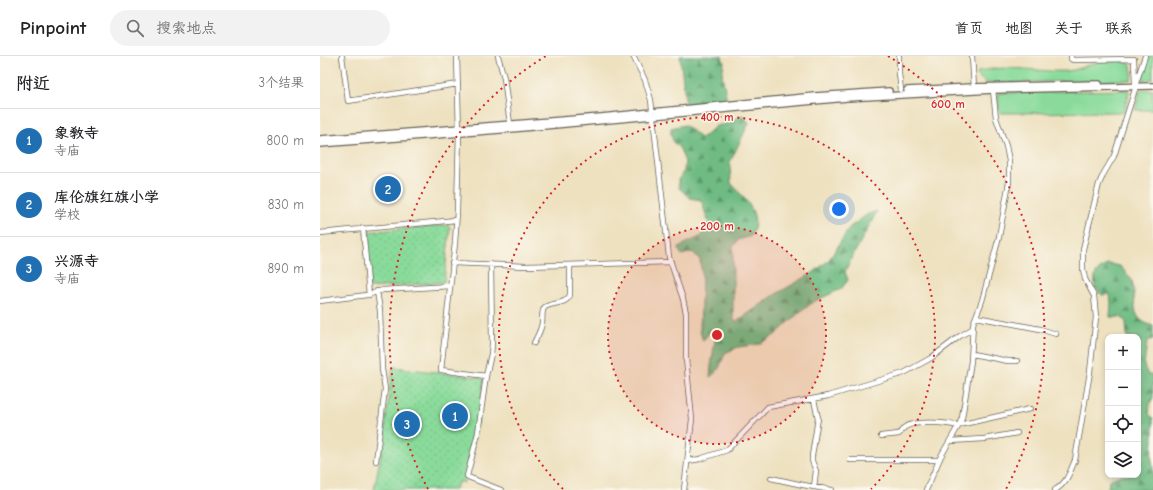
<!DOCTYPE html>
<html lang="zh">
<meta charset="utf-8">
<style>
:root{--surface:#fff;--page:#f2f2f2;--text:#202124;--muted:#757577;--line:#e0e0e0;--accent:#1f6fb2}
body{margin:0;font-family:"Comic Neue","LXGW WenKai TC",sans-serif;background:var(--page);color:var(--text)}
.controls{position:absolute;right:12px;bottom:12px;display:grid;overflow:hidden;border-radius:8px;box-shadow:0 2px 6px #0003}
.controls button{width:36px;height:36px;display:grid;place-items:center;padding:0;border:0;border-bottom:1px solid var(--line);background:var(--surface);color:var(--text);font:20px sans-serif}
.you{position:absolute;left:519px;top:153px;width:14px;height:14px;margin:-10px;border:3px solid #fff;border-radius:50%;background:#1a73e8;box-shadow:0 0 0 6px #1a73e833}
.badge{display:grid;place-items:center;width:26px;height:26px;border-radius:50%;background:var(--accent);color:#fff;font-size:13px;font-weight:700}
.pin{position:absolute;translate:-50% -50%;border:2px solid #fff;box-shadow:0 1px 4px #0006}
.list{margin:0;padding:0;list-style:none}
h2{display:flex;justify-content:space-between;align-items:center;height:52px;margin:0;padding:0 16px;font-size:17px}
h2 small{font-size:13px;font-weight:400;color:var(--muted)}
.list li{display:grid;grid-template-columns:26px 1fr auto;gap:12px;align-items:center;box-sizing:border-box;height:64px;padding:0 16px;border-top:1px solid var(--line)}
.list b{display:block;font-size:15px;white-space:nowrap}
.list p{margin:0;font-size:13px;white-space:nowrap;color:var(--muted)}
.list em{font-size:13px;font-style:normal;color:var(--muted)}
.icon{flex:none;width:22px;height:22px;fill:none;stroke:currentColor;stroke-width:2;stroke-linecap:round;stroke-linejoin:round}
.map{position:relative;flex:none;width:833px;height:434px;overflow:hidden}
header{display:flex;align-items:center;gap:24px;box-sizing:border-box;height:56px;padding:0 20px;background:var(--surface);border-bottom:1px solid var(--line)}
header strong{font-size:19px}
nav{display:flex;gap:22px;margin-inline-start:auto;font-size:14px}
.search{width:280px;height:36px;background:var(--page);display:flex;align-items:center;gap:10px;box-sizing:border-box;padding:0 14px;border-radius:22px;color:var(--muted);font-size:15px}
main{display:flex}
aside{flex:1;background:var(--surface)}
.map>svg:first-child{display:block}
</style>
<header>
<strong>Pinpoint</strong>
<div class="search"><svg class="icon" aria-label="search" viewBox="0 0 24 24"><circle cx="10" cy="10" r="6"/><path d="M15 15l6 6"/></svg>搜索地点</div>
<nav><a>首页</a><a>地图</a><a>关于</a><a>联系</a></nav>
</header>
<main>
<aside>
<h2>附近<small>3个结果</small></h2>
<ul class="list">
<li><span class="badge">1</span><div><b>象教寺</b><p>寺庙</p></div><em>800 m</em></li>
<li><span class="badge">2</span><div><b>库伦旗红旗小学</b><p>学校</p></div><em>830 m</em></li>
<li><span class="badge">3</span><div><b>兴源寺</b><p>寺庙</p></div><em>890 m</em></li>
</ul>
</aside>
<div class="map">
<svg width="833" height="434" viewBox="0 0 833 434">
<defs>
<pattern id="forest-firs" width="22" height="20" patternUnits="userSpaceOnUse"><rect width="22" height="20" fill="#6fbb83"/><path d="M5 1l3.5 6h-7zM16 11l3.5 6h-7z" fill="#5a976a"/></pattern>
<pattern id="park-dots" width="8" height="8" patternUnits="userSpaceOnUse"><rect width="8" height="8" fill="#8adb9b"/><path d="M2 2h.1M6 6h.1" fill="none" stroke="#76bb85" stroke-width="1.8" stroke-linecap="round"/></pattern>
</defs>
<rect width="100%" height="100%" fill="#fbf7ec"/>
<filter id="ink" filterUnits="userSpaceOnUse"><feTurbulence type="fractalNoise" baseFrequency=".025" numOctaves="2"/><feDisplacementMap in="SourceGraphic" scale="8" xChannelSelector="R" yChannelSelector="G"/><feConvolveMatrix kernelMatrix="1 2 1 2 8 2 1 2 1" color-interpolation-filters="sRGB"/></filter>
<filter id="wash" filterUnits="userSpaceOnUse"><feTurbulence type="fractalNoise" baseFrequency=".012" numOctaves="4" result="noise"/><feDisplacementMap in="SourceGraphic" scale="16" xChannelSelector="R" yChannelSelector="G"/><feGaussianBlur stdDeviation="0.9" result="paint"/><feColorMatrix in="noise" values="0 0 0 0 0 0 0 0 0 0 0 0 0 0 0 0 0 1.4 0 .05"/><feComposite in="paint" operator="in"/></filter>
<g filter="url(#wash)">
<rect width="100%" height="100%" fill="#eee1c0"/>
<path fill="#8adb9b" stroke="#537c5c" d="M828 0H833V23L823 24 822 20Z
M803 4 811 9 812 20 811 24 666 27 657 19 658 16C686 7 720 17 748 15 758 14 766 9 775 7 784 4 794 5 803 4Z
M808 34 809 35 804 56 680 57 678 46V37Z
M820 34H833V54H815Z"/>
<path fill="url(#forest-firs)" stroke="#466c50" d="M360 0H402L404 7 402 18 407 45 366 50Z
M423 59 429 67 410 106 411 127C424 142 443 158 431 180L418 184 413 191V262L416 266 456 238 493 217 509 204 530 171 548 158 557 155C547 176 534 195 525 216L528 224 521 233 495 245 480 256 455 279 439 288 418 291 405 297C401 307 400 315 390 321L391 310 396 278 391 274 383 285 380 275 382 220 380 204 373 196 362 199 358 193 366 187 380 181 389 167 381 144 370 142 359 132 358 124 364 115 365 106 360 93 354 87 351 79V72L365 69 380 82 386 79 396 70 407 68Z
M788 208 800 210C804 215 810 220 812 225 818 244 807 263 833 270V283L829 284 827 287 824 310 828 319 833 318V342L830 347 829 358 833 362V386L831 401 833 411V434H788L789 424 801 419H818V281H807L806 266 801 261H790L791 247 790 238 782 239 775 232C774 217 775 216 788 208Z"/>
<path fill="url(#park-dots)" stroke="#537c5c" d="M128 169 130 171 124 226 50 232 46 176Z
M73 311 164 322 158 366 144 427 139 425 135 434H54L62 393Z"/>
</g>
<g filter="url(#ink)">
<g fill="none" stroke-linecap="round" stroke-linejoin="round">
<g stroke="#666155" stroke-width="6">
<path id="minor" d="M22 0 28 45 138 28
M137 0 139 77 137 155 135 187 121 314 166 320 158 377 147 420 148 421 181 434
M178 0 184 22 190 68
M313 0 325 24 331 44 349 201 363 243 366 257V303L372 363 364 434
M579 0V18L581 34
M652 0 654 31
M751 0V3L753 4 814 3 815 27
M816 27 825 0
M43 172 49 239
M0 177 136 164
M132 207 206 210 351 206
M0 245 47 239 63 234 130 230
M656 261 720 273 736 278
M214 287C217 281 221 274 222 267 223 262 221 254 225 251 233 246 246 249 250 239V209
M652 298 688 305H697
M166 320 171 298 172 288 171 208
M494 344 498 362 492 400V405L496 415 494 431
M639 369 710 353
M561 380 579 378C581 376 583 372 585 371 594 364 628 367 639 370
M630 385 664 383 697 377
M530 404H619
M56 405 65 333 62 313 60 255 57 235
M368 405 380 403 407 394 448 351 508 340 584 317 611 302 640 280 652 273
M451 422 483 429 512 434
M606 434 621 400 639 369 642 362 651 305 653 268 662 245 679 181 689 126V105L686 90 676 62 673 34
M735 434C747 427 750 416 755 404L770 316 776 261 774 240 765 223 763 213V193L779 128 784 117 794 100 816 30"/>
</g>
<g stroke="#666155" stroke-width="8">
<path id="major" d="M587 34 652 31 779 28
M0 83 281 61 495 40 569 35
M0 88 180 74 527 42 673 34 833 30"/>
</g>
<use href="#minor" stroke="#fff" stroke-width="4.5"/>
<use href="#major" stroke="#fff" stroke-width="5.5"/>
</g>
</g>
<circle cx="397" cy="279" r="109" fill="#d62828" fill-opacity=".12"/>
<g fill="none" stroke="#d62828" stroke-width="2" stroke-dasharray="2 4">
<circle cx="397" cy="279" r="109"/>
<path d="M243 433A218 218 0 1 1 551 433"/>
<path d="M108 433A327 327 0 0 1 226 0M568 0A327 327 0 0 1 686 433"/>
</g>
<circle cx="397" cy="279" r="6" fill="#d62828" stroke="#fbf7ec" stroke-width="2"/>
<g font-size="12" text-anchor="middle" font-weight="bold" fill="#d62828" stroke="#fbf7ec" stroke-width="3" stroke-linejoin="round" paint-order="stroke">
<text x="628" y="52">600 m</text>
<text x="397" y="65">400 m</text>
<text x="397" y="174">200 m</text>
</g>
</svg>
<div class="controls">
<button>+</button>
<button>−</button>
<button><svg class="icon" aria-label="locate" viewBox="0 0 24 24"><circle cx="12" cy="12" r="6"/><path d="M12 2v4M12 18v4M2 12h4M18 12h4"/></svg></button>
<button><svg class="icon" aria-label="layers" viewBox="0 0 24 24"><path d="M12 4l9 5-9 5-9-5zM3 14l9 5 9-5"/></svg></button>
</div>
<div class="you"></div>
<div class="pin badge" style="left:135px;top:360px">1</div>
<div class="pin badge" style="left:68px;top:133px">2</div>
<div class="pin badge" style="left:87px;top:368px">3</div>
</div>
</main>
